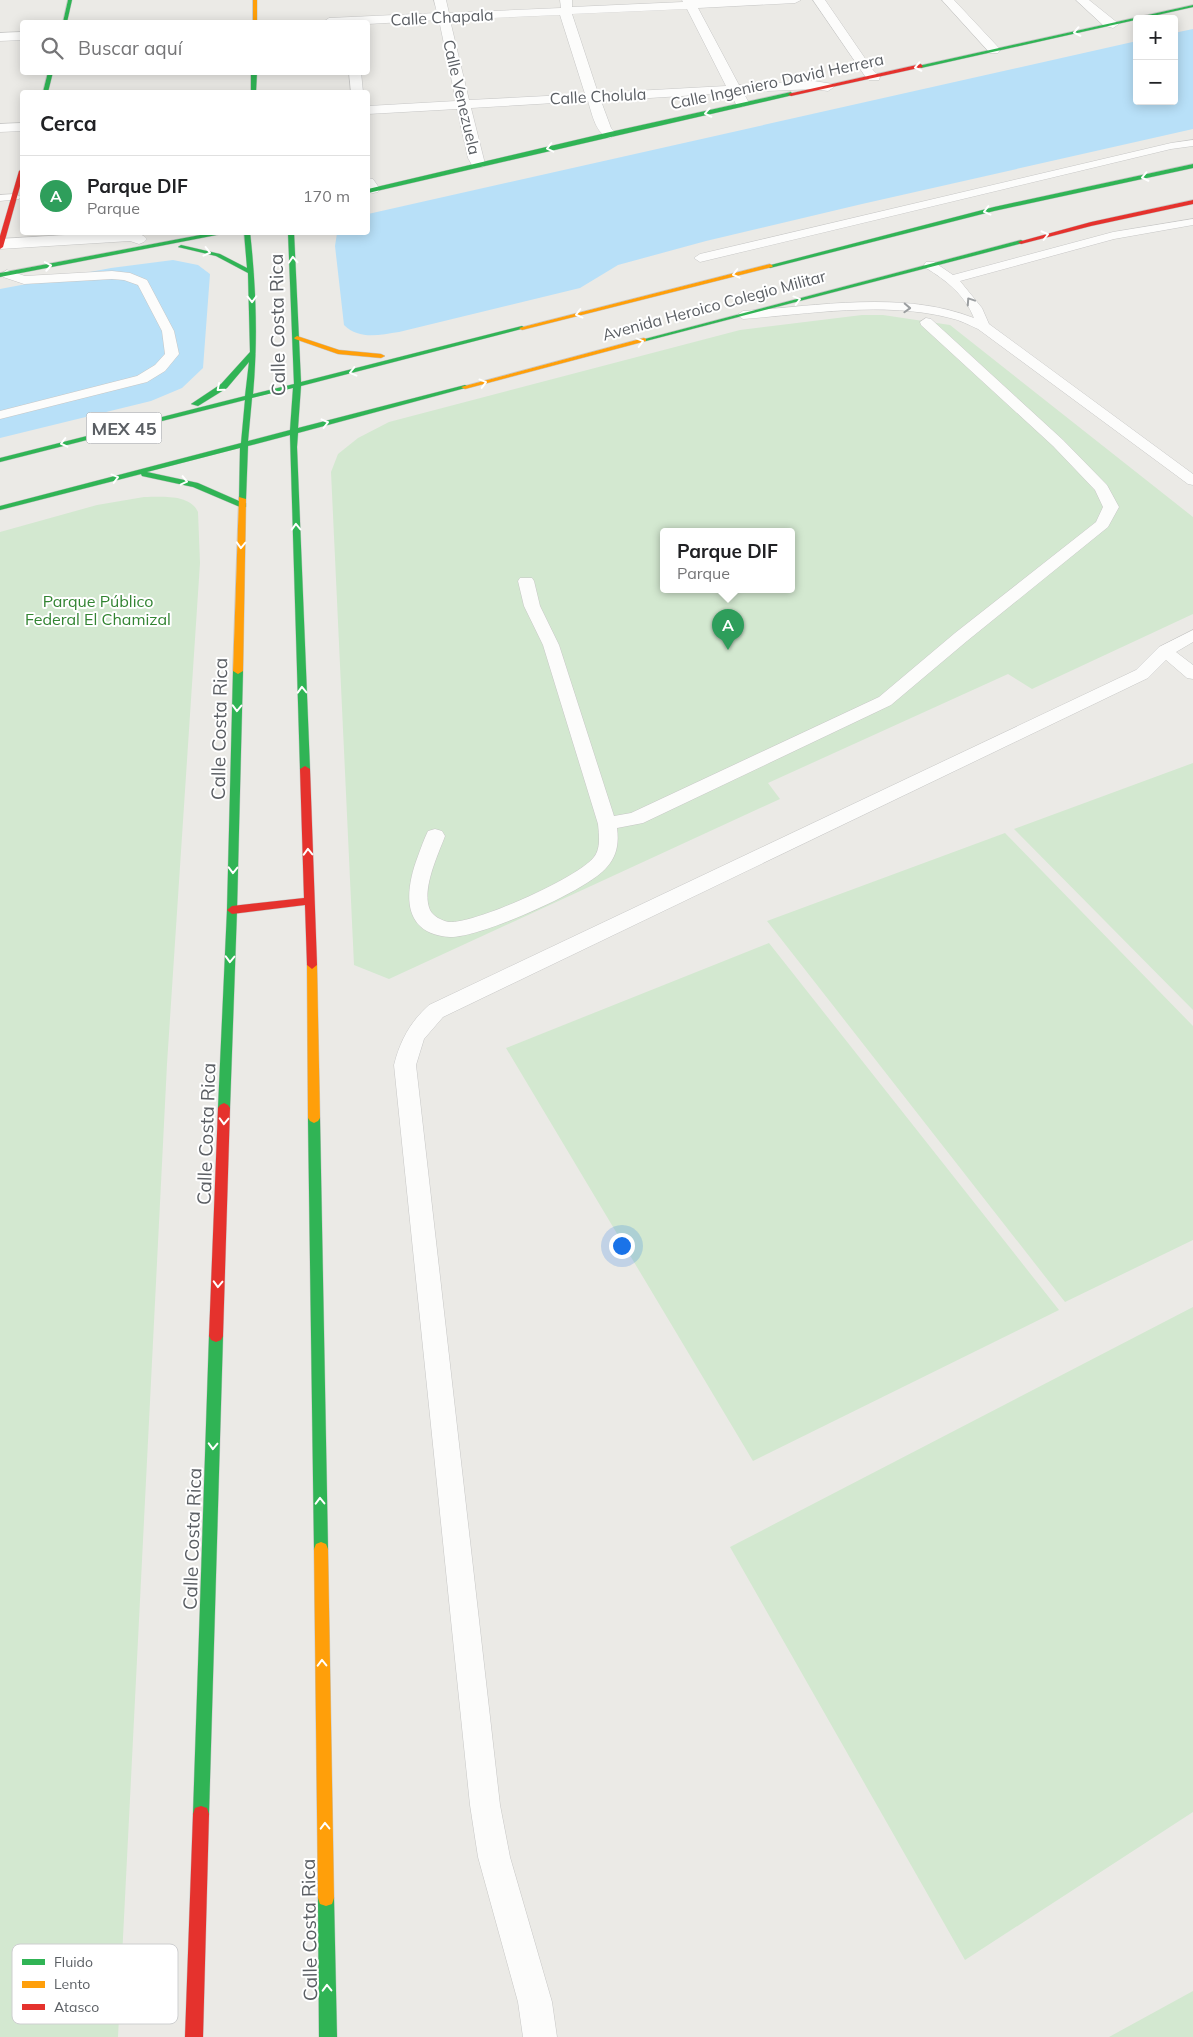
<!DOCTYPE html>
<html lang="es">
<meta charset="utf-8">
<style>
:root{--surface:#fff;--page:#f2f2f2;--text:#202124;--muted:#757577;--line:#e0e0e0;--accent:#7c3aed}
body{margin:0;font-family:Mulish,sans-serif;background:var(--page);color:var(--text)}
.controls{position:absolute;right:15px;top:15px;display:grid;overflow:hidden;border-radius:5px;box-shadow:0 2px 12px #0003}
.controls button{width:45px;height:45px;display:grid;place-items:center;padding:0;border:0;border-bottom:1px solid var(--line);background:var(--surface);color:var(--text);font:25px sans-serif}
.you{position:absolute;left:621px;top:1245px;width:18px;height:18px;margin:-12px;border:4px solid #fff;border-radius:50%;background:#1a73e8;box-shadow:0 0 0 8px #1a73e833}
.badge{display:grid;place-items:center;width:32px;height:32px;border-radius:50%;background:var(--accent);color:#fff;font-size:16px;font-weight:700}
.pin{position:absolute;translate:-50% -41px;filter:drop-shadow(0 1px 2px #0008)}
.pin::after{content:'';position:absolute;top:26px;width:18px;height:15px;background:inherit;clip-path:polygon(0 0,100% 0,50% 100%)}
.popup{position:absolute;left:660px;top:528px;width:135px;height:65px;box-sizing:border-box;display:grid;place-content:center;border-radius:5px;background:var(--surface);filter:drop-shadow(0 1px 4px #0005);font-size:16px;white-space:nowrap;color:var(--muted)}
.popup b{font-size:19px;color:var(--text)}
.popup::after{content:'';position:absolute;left:50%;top:100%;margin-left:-10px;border:10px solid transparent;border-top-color:var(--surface)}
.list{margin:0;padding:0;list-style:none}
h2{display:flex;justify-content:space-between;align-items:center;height:65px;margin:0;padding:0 20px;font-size:21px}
h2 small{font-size:16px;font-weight:400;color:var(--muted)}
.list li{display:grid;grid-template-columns:32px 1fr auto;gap:15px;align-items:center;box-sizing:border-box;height:80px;padding:0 20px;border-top:1px solid var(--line)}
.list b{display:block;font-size:19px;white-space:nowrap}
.list p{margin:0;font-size:16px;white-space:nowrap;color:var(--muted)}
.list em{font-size:16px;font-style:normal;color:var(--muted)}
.icon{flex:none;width:28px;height:28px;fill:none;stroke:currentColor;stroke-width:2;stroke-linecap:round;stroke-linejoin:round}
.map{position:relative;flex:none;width:1193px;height:2037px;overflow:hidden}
.search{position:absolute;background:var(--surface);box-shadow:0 2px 12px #0003;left:20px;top:20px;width:350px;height:55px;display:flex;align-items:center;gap:12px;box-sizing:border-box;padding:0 18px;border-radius:5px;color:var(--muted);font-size:19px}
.panel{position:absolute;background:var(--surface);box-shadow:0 2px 12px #0003;left:20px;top:90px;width:350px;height:145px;border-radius:5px}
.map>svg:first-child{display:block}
</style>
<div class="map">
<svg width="1193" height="2037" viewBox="0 0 1193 2037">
<rect width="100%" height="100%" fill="#ebeae6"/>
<path fill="#d3e8d0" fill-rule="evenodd" d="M862 315H883L950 325 1193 517V614L1032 689 1008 674 768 783 780 799 389 979 354 965 331 472 338 454 358 438 389 422 740 330ZM664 531H792V589H664Z
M144 497C162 497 190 494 198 512L200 563 167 1064 118 2037H0V532L97 505Z
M1193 763V1010L1014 829Z
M1005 833 1193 1026V1240L1065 1302 767 921Z
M769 943 1059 1310 753 1461 506 1048Z
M1193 1307V1812L965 1960 730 1547Z
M1193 1991V2037H1109Z"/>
<path fill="#b8e0f8" d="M1193 29V129L862 204 706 241 618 265 580 288 399 332C379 335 359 340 344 325L335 246 337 233 368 232V214L1137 41V101H1174V33Z
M173 260 198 265 210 274 203 368 182 388 151 401 0 438V289L111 268Z"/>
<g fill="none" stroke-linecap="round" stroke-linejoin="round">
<g stroke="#c7c7c6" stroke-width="1">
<path id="lane" d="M1193 140V146L1171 149 700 262 694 258 700 254 1171 143Z
M15 194 21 197 19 199 0 201V195Z
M1193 219V225L1114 239 960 281 982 308 989 324 1193 474V485L1188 484 978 329C969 325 960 320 950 318 884 301 810 314 743 319L737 315 743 311C818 306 903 290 974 318 965 295 946 280 926 268L924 265 926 262H934L953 275 1113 232Z
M7 270 25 276 112 271 130 273 147 280 174 331 179 354 165 371 147 382 0 419V411L137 376 155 365 165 354 162 331 138 285 124 280 112 279 24 284 3 277 1 274Z
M926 318 931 319 1063 440 1107 485 1119 507 1108 527 967 641 891 705 643 823 617 828C619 843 617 856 607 867 589 890 479 938 450 937 400 934 405 890 418 856 421 848 424 839 428 831L435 829 442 831 445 836C438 855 421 890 430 910 433 916 442 921 449 922 474 924 578 878 594 857 601 848 599 835 598 824L543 645 524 606 518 581 520 578H532L534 581 540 606 559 645 614 816 631 813 879 697 955 633 1096 522 1103 507 1095 490 1053 446 921 325 920 322Z
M1193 630V642L1176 652 1193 665V679L1187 678 1166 660 1148 678 443 1017 424 1039 416 1065 500 1805 510 1857 552 2002 557 2037H523L518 2002 478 1857 470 1805 394 1065C400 1041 410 1022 429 1005L1136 670 1159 647Z"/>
</g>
<g stroke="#c7c7c6" stroke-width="1">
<path id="street" d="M434 0H446L449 13 561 8 560 0H572V7L683 2 682 0H801L795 3 698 8 739 85 814 81 833 84 834 87 828 91 814 89 743 92 749 103 742 107 737 106 730 93 601 101 611 128 617 134 610 138C596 135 592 114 588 101L471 108 485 164 483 167H473L468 158 457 109 368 114V106L456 101 439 20 368 24 323 22 329 18 437 13ZM687 9 726 86 598 93 572 14ZM560 15 585 94 469 100 450 20Z
M813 0H825L873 70 880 77 879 80H869L865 76Z
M942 0H954L998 47 1000 50 998 53H990Z
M1076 0H1089L1119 24 1113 28 1103 25Z
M22 32V40L0 41V33Z
M349 72H361L363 92H351Z
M22 123V131L0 132V124Z
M368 178 373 179 380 189 378 192 373 193 368 192Z
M114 232C125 232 139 230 147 239L144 242 139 244 130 241 0 249V239Z"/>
</g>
<g stroke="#c7c7c6" stroke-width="1">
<path id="fast" d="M68 0H72L67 22H63Z
M1193 5V7L921 68 918 66Z
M48 72H53L48 92H43Z
M251 72H257L256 92H251Z
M791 92 793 95 368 193V189L610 132Z
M1193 164V168L994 211 770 268 767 266 994 207Z
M216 232H232L0 277V273Z
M244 232H250C256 286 258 340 253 394L294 384 288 232H294L301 382 522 326 525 328 301 386 298 428 465 385 469 387 298 433 297 447 310 769 305 772 300 769 290 435 248 446 246 499 240 501 246 503V507H240L193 487 142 476 141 474 0 510V506L241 443 245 400 0 462V458L245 396 249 362 227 388 198 406 191 404 221 384 250 352 248 273 216 256 178 247 181 245 220 254 247 268ZM293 388 290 430 248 441 252 398ZM240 448 239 501 198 483 147 472Z
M1021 240 1023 241V243L646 341 641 340Z
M238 668 243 671 237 910 230 1108 228 1111H220L218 1108 227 910 233 671Z
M314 1113 318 1115 320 1118 328 1549 326 1554 321 1556 316 1554 314 1549 308 1118 310 1115Z
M216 1330 221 1332 223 1336 209 1814 207 1820 201 1822 195 1820 193 1814 209 1336 211 1332Z
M326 1890 332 1892 334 1898 337 2037H319L318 1898 320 1892Z"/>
</g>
<g stroke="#c7c7c6" stroke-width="1">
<path id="slow" d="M253 0H257V22H253Z
M770 264 773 266 772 267 522 330 519 328Z
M297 336 339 350 381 354 385 356 381 358 338 354 295 339 294 338Z
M644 338 646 339V341L465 389 461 387Z
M239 497 246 499 243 671 238 674 233 671Z
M312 961 317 965 320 1118 318 1121 314 1123 310 1121 308 1118 307 965Z
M321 1542 326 1544 328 1549 334 1898 332 1904 326 1906 320 1904 318 1898 314 1549 316 1544Z"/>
</g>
<g stroke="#c7c7c6" stroke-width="1">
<path id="jam" d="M921 64 923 67 791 96 788 94Z
M22 169V179L3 247 0 249V236L19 171Z
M1193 200V204L1091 226 1021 244 1018 242 1091 222Z
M305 766 310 769 317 965 312 969 307 965 305 905 232 914 227 910 232 906 304 898 300 769Z
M224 1103 228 1105 230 1108 223 1336 221 1340 216 1342 211 1340 209 1336 218 1108 220 1105Z
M201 1806 207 1808 209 1814 203 2037H185L193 1814 195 1808Z"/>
</g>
<use href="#lane" fill="#fcfcfb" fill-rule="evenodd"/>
<use href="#street" fill="#fcfcfb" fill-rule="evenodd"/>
<use href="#fast" fill="#30b455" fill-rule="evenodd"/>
<use href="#slow" fill="#ff9f0a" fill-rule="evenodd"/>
<use href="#jam" fill="#e5322d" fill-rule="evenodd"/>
</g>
<defs><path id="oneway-chevron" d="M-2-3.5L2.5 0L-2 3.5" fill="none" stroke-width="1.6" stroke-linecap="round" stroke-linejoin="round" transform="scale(1.25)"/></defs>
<g stroke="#fff">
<use href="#oneway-chevron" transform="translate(1077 32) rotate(168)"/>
<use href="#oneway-chevron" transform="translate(918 67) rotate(168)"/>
<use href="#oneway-chevron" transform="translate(708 113) rotate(168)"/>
<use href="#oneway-chevron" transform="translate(550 148) rotate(167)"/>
<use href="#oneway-chevron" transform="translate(1145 177) rotate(168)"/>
<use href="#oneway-chevron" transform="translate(987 211) rotate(166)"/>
<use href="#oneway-chevron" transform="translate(1045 235) rotate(-14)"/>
<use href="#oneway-chevron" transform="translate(207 252) rotate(14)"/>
<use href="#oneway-chevron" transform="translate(293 260) rotate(-93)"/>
<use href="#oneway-chevron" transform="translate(48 266) rotate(-10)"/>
<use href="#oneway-chevron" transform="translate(736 274) rotate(166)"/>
<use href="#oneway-chevron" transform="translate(252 299) rotate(89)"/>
<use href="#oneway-chevron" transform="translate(797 300) rotate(-15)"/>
<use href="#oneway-chevron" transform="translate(579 314) rotate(166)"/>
<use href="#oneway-chevron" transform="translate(640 342) rotate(-15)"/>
<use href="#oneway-chevron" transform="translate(353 372) rotate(166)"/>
<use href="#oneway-chevron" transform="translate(483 383) rotate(-15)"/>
<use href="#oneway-chevron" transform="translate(220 388) rotate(140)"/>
<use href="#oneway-chevron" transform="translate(325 423) rotate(-14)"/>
<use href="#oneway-chevron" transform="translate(64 443) rotate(166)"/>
<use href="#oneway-chevron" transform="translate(115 478) rotate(-15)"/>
<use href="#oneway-chevron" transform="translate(184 481) rotate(13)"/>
<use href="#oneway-chevron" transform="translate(296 527) rotate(-92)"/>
<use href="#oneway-chevron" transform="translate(241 545) rotate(92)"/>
<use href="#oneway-chevron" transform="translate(302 690) rotate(-92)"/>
<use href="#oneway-chevron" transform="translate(237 708) rotate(91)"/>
<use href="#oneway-chevron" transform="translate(308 852) rotate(-92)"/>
<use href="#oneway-chevron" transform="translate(233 870) rotate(91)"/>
<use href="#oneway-chevron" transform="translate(230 959) rotate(92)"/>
<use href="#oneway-chevron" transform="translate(224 1121) rotate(92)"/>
<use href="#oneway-chevron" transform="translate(218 1284) rotate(92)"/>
<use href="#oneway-chevron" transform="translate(213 1446) rotate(92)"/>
<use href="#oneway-chevron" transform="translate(320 1501) rotate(-91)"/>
<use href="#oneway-chevron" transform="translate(322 1663) rotate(-91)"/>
<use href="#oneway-chevron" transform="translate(325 1826) rotate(-91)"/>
<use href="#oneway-chevron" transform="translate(327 1988) rotate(-91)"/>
</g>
<g stroke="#9b9ea0">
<use href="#oneway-chevron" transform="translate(970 301) rotate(-124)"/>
<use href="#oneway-chevron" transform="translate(907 308) rotate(2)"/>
</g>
<g text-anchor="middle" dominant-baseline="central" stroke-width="4" stroke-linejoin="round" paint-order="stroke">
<g font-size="16" fill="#5b5f64" stroke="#fff">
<text transform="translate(442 17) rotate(-3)">Calle Chapala</text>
<text transform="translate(777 81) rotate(-12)">Calle Ingeniero David Herrera</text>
<text transform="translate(598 96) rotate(-3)">Calle Cholula</text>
<text transform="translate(462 97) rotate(77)">Calle Venezuela</text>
<text transform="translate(714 305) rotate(-15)">Avenida Heroico Colegio Militar</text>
</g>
<g font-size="16" fill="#328432" stroke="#fff">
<text x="98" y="601">Parque Público<tspan x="98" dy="18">Federal El Chamizal</tspan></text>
</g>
<rect fill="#fff" stroke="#8c8f92" stroke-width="1" x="86.5" y="412.5" width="75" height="31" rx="4"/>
<g font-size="18" font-weight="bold" fill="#5b5f64">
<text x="124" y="428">MEX 45</text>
</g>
<g font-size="19" fill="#5b5f64" stroke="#fff">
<text transform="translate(277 325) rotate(-91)">Calle Costa Rica</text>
<text transform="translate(219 729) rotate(-89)">Calle Costa Rica</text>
<text transform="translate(206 1134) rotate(-88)">Calle Costa Rica</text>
<text transform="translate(192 1539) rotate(-88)">Calle Costa Rica</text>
<text transform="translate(309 1930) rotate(-91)">Calle Costa Rica</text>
</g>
</g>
<rect x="12" y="1944" width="166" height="80" rx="8" fill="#fff" stroke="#cecfd0" stroke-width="1"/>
<rect x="22" y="1959" width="23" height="6" fill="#30b455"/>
<rect x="22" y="1981" width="23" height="7" fill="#ff9f0a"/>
<rect x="22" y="2004" width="23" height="6" fill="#e5322d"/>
<g font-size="14" fill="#5b5f64">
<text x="54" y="1967">Fluido</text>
<text x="54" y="1989">Lento</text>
<text x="54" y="2012">Atasco</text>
</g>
</svg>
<div class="controls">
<button>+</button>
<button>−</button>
</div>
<div class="you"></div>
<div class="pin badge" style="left:728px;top:650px;background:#2e9e5b">A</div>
<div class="popup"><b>Parque DIF</b>Parque</div>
<div class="search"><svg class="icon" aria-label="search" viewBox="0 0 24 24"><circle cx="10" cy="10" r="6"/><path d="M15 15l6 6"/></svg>Buscar aquí</div>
<section class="panel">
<h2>Cerca<small></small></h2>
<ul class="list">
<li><span class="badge" style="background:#2e9e5b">A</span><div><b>Parque DIF</b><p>Parque</p></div><em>170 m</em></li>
</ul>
</section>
</div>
